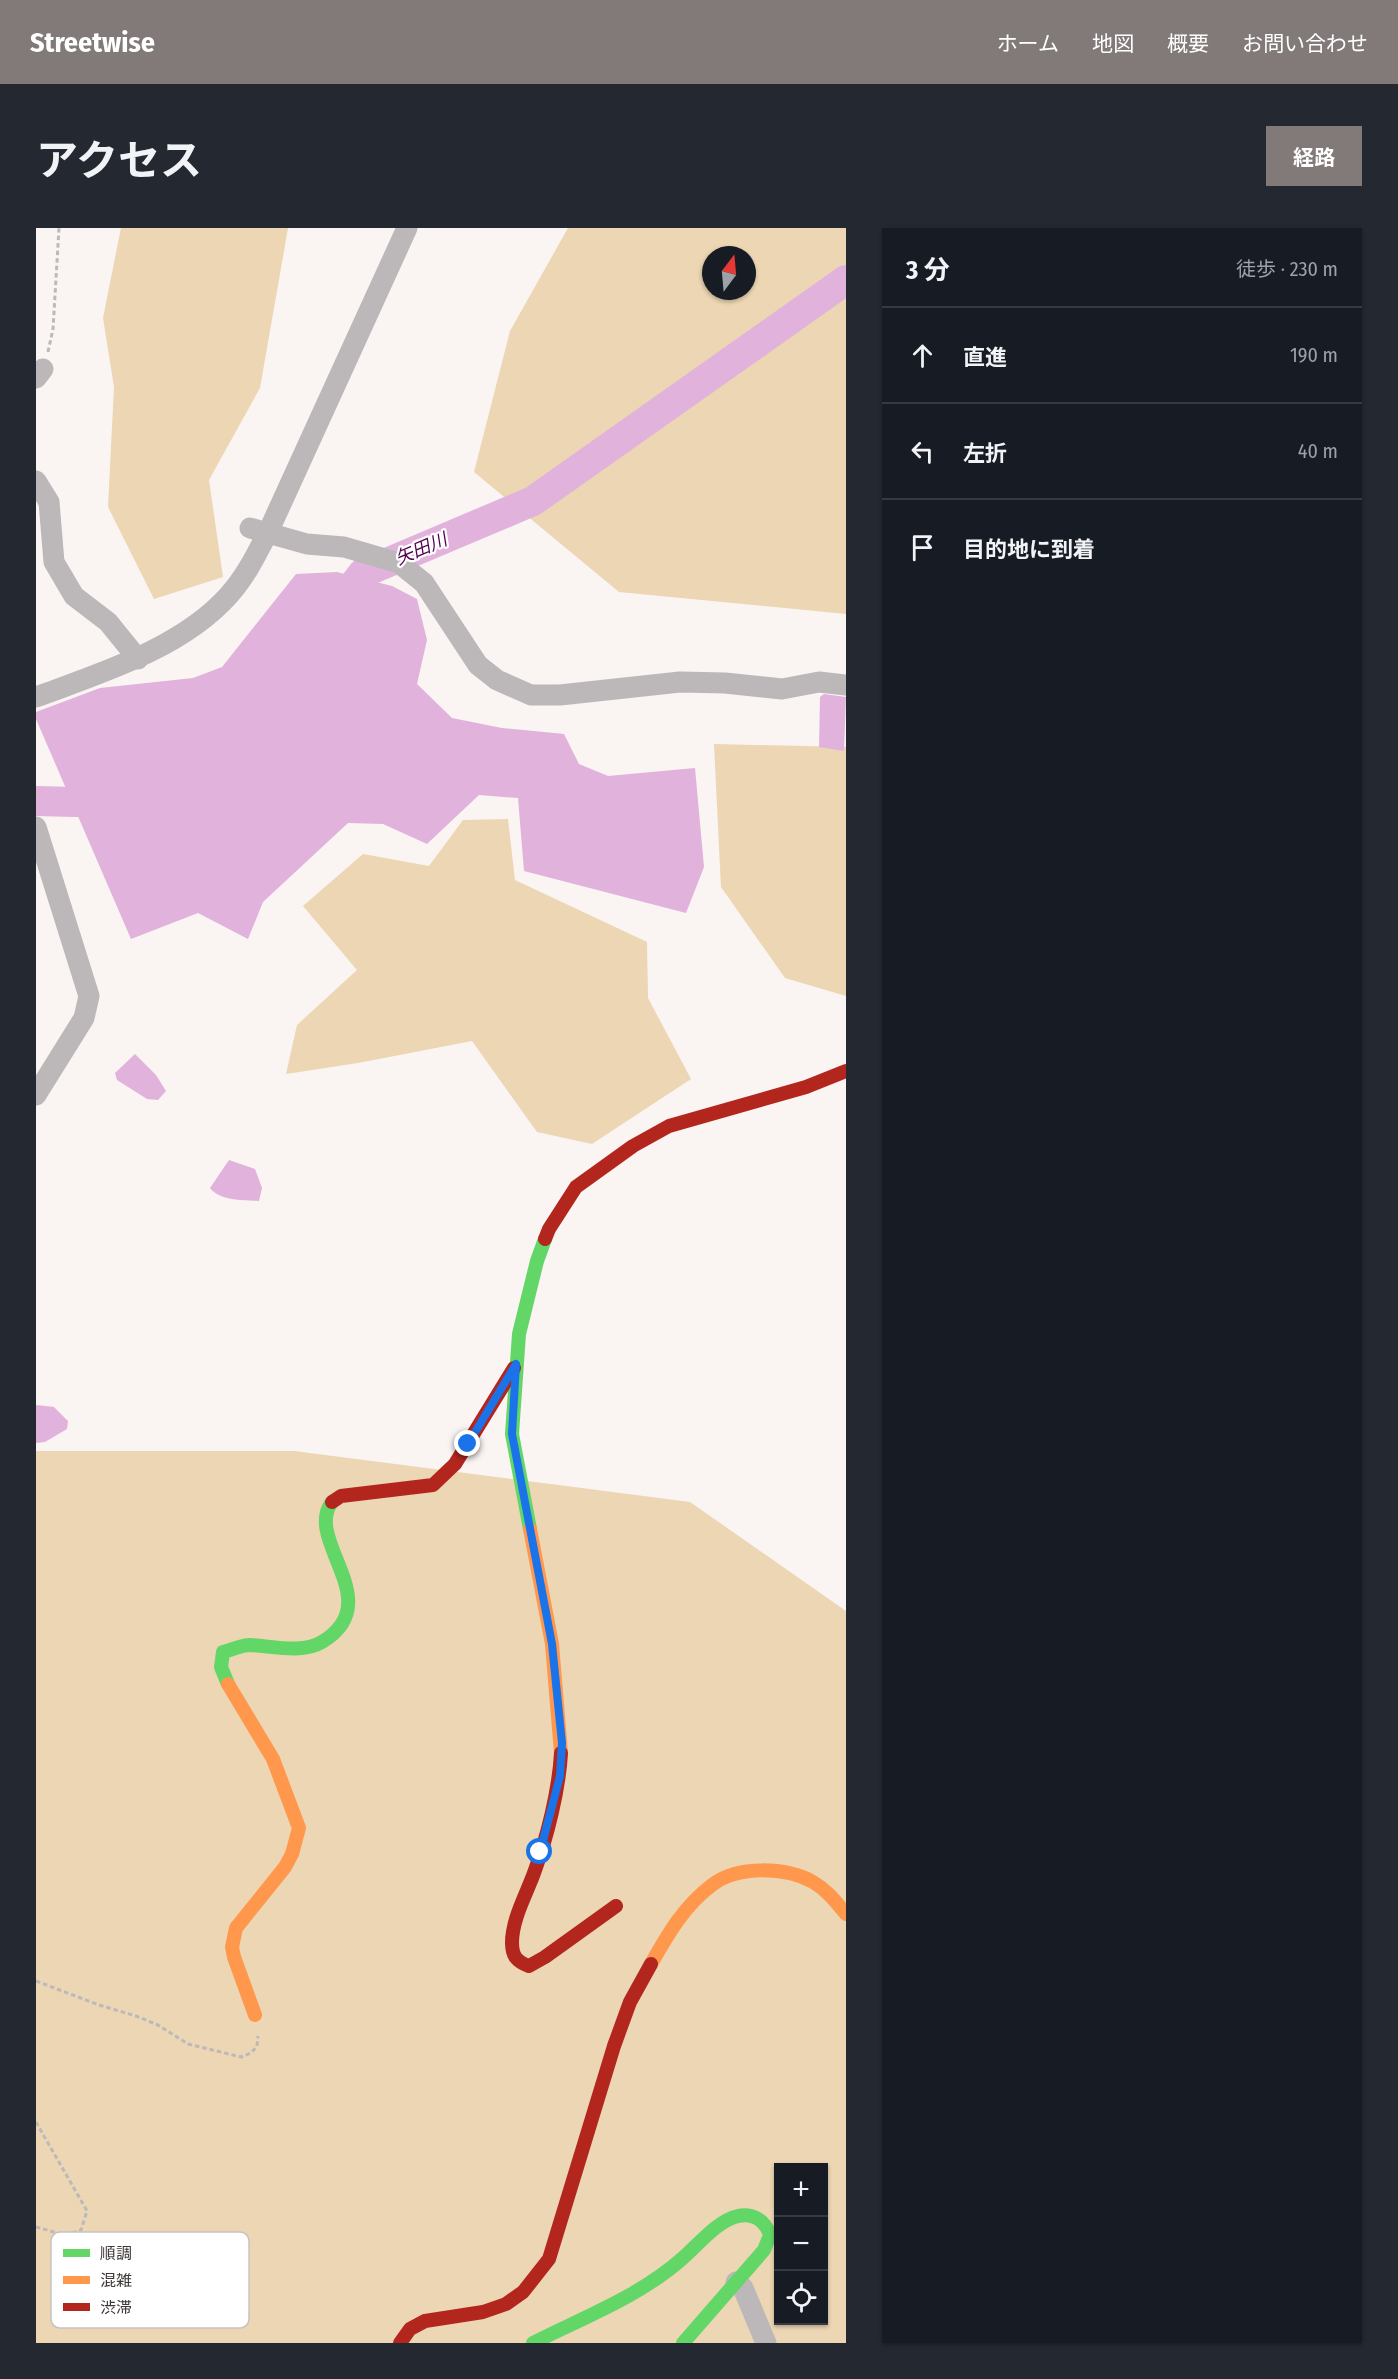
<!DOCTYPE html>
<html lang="ja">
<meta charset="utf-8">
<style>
:root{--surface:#171b24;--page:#242831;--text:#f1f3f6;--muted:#9ea1a6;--line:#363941;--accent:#817a79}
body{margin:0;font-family:"Fira Sans Condensed","Noto Sans JP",sans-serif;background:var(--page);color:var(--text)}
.controls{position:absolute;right:18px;bottom:18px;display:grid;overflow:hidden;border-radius:0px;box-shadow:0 2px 4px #0004}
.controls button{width:54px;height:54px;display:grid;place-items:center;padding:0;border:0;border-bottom:2px solid var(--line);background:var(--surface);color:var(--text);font:30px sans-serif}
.compass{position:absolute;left:666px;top:18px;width:54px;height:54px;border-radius:50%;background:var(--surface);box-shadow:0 2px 4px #0004;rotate:16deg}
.stop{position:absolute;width:18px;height:18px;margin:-14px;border:4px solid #1a73e8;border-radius:50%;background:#fff}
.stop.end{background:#1a73e8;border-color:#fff;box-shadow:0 2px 6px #0008}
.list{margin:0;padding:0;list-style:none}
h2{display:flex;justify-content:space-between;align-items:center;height:78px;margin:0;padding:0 24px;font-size:26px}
h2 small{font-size:20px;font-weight:400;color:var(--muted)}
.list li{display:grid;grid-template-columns:39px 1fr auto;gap:18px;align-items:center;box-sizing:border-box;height:96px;padding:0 24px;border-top:2px solid var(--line)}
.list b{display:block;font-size:22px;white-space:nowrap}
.list em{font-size:20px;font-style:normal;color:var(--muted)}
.icon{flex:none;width:33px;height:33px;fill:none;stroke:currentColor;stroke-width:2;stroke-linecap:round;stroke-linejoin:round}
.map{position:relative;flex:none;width:810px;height:2115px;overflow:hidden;border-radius:0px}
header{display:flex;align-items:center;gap:36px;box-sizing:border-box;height:84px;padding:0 30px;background:var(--accent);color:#fff}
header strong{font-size:28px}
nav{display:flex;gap:33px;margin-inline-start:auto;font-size:21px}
.intro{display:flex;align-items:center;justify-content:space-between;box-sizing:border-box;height:144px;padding:0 36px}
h1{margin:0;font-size:42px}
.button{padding:15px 27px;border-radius:0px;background:var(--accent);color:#fff;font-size:21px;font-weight:700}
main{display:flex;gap:36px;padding:0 36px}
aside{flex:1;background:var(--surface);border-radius:0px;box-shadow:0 2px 4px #0004}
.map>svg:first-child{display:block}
</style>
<header>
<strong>Streetwise</strong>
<nav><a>ホーム</a><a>地図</a><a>概要</a><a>お問い合わせ</a></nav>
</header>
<div class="intro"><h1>アクセス</h1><a class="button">経路</a></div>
<main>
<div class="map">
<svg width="810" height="2115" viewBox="0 0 810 2115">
<rect width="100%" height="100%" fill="#faf4f3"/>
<path fill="#ecd6b3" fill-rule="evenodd" d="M85 0H252L224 160 173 252 187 349 118 371 72 279 78 159 67 90Z
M532 0H810V386L583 364 438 244 474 103ZM675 27H711V63H675Z
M678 516 810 519V768L749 750 685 659Z
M472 591 479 652 611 714 612 770 655 851 556 916 501 904 436 813 322 835 250 846 261 797 321 742 267 678 327 626 393 638 427 592Z
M0 1223H258L654 1274 810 1383V2115H0ZM742 1940H788V2092H742Z"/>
<path fill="#e1b2dc" d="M301 344 356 358 381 371 391 412 381 456 416 490 466 500 528 506 543 536 572 548 659 540 668 639 650 685 488 643 482 570 443 567 391 616 347 596 312 595 227 674 212 711 162 685 95 711 0 491V484L64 460 157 450 186 439 260 346Z
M788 466 810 469 808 523 783 519 784 469Z
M99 826 120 847 130 863 122 872 111 871 81 852 79 845Z
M193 932 219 941 226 960 223 973C207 972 184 973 174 960Z
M0 1177 18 1179 32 1193 31 1201 9 1214 0 1215Z"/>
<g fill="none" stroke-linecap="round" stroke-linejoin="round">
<path stroke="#e1b2dc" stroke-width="30" d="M300 380 327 345 497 273 810 52
M0 573 77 575"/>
<path stroke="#bdb9b9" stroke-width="3" stroke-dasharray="4.5 3" stroke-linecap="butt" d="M12 124 17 101 23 0
M0 1753 63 1777 100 1788 122 1797 152 1816 205 1829 215 1825 221 1818 222 1808
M0 1894 51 1983 45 2002 29 2007 0 1999"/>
<path stroke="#bcb8b9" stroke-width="21" d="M0 150 7 141
M0 253 13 274 18 334 38 368 72 394 102 431
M214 300 271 316 308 319 363 335 388 355 442 437 461 452 495 467H524L644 454 689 455 746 461 783 454 810 457
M0 469C65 445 146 420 193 367 211 347 222 323 234 300L371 0
M0 599 53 768 48 790 0 867
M700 2054 707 2060 730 2115"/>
<path stroke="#63d668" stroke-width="14" d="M494 1301 476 1206 483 1106 501 1033 509 1011
M192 1456 185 1439 187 1424C195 1422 205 1417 214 1417 236 1418 266 1426 286 1414 353 1374 267 1312 296 1274
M497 2115C548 2089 605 2068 648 2029 664 2015 681 1993 702 1988 718 1985 729 1993 734 2007L728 2022 647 2115"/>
<path stroke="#ff974d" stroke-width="14" d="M494 1301 516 1416 525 1525
M192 1456 237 1531 263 1600 256 1626 249 1639 200 1700 196 1719 198 1729 219 1787
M615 1736C632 1706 648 1678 676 1657 702 1637 750 1639 777 1654 791 1662 800 1674 810 1686"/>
<path stroke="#b3261e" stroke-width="14" d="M509 1011 513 1001 540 959 597 918 633 898 770 859 810 843
M296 1274 305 1268 397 1257 419 1236 478 1140
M525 1525C523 1562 511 1610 498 1645 490 1667 476 1691 476 1715 476 1728 481 1734 493 1738L509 1729 580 1678
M364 2115 374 2101 389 2093 447 2084 470 2076 487 2064 513 2031 578 1818 594 1774 615 1736"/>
</g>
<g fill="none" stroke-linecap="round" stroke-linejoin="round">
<path stroke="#1a73e8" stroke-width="8" d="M432 1216 480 1136 476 1206 516 1416 526 1515 524 1548 504 1624"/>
</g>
<g text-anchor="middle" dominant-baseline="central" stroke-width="4.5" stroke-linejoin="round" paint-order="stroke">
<g font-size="18" font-style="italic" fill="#540253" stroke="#fff">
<text transform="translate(385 321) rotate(-23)">矢田川</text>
</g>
</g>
<rect x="15" y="2004" width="198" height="96" rx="9" fill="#fff" stroke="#c6c3c3" stroke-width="1.5"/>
<rect x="27" y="2021" width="27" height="8" fill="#63d668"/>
<rect x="27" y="2048" width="27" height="8" fill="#ff974d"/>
<rect x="27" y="2075" width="27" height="8" fill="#b3261e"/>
<g font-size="16" fill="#403837">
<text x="64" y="2031">順調</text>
<text x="64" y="2058">混雑</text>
<text x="64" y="2085">渋滞</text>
</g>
</svg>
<div class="controls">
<button>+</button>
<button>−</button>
<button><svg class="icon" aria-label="locate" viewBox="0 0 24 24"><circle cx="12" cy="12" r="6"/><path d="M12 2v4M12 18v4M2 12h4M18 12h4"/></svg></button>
</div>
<svg class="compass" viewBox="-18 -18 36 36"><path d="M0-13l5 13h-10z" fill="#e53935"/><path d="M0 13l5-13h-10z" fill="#9ea1a6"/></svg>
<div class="stop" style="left:504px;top:1624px"></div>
<div class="stop end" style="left:432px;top:1216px"></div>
</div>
<aside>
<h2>3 分<small>徒歩 · 230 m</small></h2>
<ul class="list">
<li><svg class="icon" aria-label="ahead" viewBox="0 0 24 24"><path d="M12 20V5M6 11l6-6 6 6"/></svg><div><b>直進</b></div><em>190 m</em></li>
<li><svg class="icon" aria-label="left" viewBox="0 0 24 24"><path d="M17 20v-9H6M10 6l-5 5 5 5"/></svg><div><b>左折</b></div><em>40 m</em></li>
<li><svg class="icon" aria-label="arrive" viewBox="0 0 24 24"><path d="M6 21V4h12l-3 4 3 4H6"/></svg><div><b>目的地に到着</b></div></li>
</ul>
</aside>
</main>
